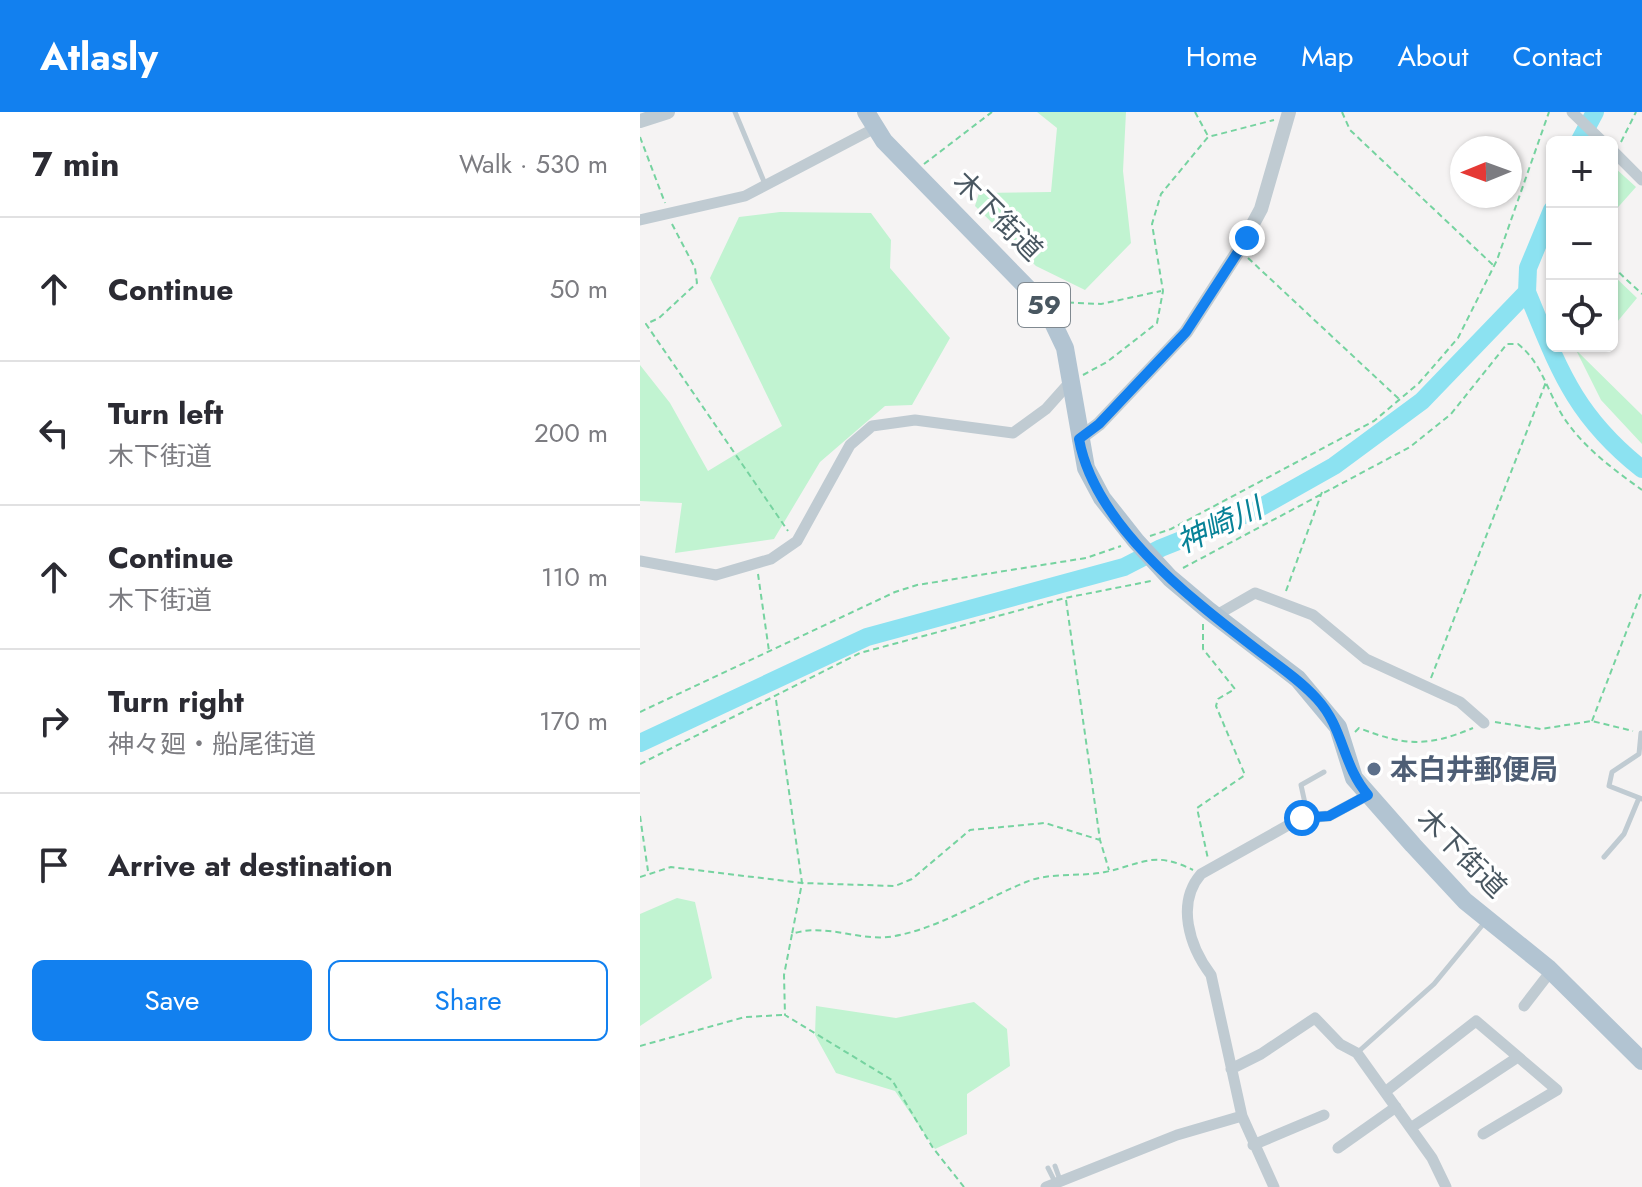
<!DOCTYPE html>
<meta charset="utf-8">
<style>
:root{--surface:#fff;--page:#f7f7f7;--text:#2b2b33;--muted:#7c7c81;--line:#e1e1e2;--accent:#1280ef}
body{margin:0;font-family:Jost,"Noto Sans JP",sans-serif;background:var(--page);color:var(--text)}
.controls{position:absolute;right:24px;top:24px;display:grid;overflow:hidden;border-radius:12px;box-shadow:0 2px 6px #0004}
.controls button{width:72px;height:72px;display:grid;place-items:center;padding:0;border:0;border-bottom:2px solid var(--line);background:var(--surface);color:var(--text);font:40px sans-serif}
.compass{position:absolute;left:810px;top:24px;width:72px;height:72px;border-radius:50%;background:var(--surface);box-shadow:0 2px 6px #0004;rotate:269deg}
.stop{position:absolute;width:24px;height:24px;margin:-18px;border:6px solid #1280ef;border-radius:50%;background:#fff}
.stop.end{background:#1280ef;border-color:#fff;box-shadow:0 2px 8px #0008}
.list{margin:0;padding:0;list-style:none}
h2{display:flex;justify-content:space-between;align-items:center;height:104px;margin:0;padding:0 32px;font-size:34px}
h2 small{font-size:26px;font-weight:400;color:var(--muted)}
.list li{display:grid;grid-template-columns:52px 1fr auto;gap:24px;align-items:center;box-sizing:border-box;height:144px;padding:0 32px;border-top:2px solid var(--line)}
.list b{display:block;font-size:30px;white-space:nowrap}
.list p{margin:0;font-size:26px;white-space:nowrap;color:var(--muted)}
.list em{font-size:26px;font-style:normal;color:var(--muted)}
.actions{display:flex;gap:16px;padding:24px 32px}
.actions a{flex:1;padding:18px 0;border:2px solid var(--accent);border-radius:12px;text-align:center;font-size:28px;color:var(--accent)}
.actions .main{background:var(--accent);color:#fff}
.icon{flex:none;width:44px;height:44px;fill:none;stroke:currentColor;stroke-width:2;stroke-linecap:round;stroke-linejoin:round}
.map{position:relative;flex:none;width:1002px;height:1075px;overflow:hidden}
header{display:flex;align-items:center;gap:48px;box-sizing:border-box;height:112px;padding:0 40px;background:var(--accent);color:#fff}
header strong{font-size:38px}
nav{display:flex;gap:44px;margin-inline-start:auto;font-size:28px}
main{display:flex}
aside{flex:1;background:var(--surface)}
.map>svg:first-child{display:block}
</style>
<header>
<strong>Atlasly</strong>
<nav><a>Home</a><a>Map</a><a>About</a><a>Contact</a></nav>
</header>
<main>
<aside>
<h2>7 min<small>Walk · 530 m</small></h2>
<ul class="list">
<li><svg class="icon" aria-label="ahead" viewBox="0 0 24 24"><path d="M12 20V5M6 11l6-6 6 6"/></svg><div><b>Continue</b></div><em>50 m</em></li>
<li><svg class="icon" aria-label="left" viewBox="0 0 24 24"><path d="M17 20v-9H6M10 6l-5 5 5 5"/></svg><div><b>Turn left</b><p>木下街道</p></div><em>200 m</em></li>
<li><svg class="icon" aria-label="ahead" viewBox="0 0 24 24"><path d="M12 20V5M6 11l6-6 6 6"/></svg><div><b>Continue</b><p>木下街道</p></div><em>110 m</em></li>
<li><svg class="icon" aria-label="right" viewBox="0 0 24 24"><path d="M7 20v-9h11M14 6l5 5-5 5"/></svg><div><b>Turn right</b><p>神々廻・船尾街道</p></div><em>170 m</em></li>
<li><svg class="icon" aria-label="arrive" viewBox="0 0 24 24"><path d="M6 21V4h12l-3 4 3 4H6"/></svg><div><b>Arrive at destination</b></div></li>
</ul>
<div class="actions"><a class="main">Save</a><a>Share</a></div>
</aside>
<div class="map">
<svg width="1002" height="1075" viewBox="0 0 1002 1075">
<rect width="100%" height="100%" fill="#f5f3f3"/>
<path fill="#c1f3d1" d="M397 0H486L483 59 491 131 445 178 396 154 335 94 339 81 411 80 417 16Z
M974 55 996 75 972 102V58Z
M140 100 231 101 251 128 250 156 310 226 272 293 245 294 180 350 134 427 35 441 42 391 0 389V253L30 291 68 359 142 314 70 166 99 105Z
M972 162 997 186 972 216Z
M936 238 1002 303V332L961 288Z
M37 786 55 790 72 866 0 914V802Z
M334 890 367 917 370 954 327 982V1022L295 1037 255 979 196 961 175 923 176 894 256 906Z"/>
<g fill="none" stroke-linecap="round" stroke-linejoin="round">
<path stroke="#8ce2f1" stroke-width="18" d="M939 30 955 0
M887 180C919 257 934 303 1002 357
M0 631 227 525 484 455 521 436 614 399 694 354 782 289 887 180 888 156 912 98"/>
<path stroke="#76d3a0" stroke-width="2" stroke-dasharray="6 4" stroke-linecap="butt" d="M555 0 568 24
M702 0 710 18 853 153
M0 25 25 91
M981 30 996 0
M284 52 352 0
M32 112 55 156 57 171 19 206 6 212 148 419
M608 146 759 287
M972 154 1002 182
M418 190 461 192 521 179
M443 263 467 250 517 211 523 179 512 112 521 82 568 25 634 8
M510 424 531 417 734 309 779 271 818 226 857 148 909 0
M543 456 770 335 811 302 867 232H878C903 252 907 280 924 306 944 336 973 357 1002 378
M118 462 129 539
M646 479 682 380
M426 488 460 728 469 758
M563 512V537L595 577 578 587 576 594 605 663 557 696 568 747
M791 566 906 270
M136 588 162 771 152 822
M0 600 255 480 277 473 446 446 481 434
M952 609 1002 479
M855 610 901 617 952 609 993 619
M715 620 719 616C765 634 788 635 833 616
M0 652 220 541 425 486 511 469
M0 704 8 759
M0 765 31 755 162 771 255 774 272 767 330 718 405 711 460 728
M0 934 105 905 143 903
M324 1075 293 1036 252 968 145 903 144 863 152 822C185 810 222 831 255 824 302 815 342 788 386 770 409 760 440 765 465 760 503 752 513 738 553 758"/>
<path stroke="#c0cbd2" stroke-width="5" d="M95 0 125 72
M1001 621 999 642 972 660 969 674 1002 687
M668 705 661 673 684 660
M964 745 984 722 999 686
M718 940 794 872 845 810
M415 1054 420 1068
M408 1056 415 1070"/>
<path stroke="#c0cbd2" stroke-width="11" d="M932 0 963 30
M972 38 1002 68
M0 108 105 84 235 16
M0 449 76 463 131 447 157 429 210 333 232 314 275 308 373 321 406 297 431 269
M575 504 615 481 673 503 726 547 820 590 844 611
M884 894 911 859
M591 957 621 942 675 906 700 932 717 941 792 1046 806 1075
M745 980 836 909 917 978 843 1022
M772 1015 878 945
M613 1033 684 1003
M698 1036 756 995
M406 1075 537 1023 602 1004
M634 1075 602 1004 571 863C549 834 536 791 561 762L652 711 662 706 689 704 728 683"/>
<path stroke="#c0cbd2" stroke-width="14" d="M0 9 28 0
M439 327 459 312 546 220 599 138 621 97 649 0"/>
<path stroke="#b2c4d2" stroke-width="18" d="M226 0 244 29 405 194 425 236 446 356 462 386 496 429 530 466 568 498 658 567 698 615 714 666 773 733 825 789 908 856 1002 949"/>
</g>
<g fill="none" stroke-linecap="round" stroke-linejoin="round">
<path stroke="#1280ef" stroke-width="10" d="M607 126 546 220 459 312 439 327C454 411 547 484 611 533 634 551 658 566 677 587 704 616 702 653 728 683L689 704 662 706"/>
</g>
<circle fill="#5c6f8a" stroke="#fff" stroke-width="3" cx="734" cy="657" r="8"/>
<g text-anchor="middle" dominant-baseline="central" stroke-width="7" stroke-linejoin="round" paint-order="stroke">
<rect fill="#fff" stroke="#808990" stroke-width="2" x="378" y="171" width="52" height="44" rx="6"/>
<g font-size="26" font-weight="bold" fill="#495761">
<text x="404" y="193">59</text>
</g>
<g font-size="28" fill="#495761" stroke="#fff">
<text transform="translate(358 104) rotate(45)">木下街道</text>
<text transform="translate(822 741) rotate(45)">木下街道</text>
</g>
<g font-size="28" font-weight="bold" fill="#4e5e75" stroke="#fff" text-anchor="start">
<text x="750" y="657">本白井郵便局</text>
</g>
<g font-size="30" font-style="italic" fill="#078297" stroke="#fff">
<text transform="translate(579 413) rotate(-25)">神崎川</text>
</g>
</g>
</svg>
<div class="controls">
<button>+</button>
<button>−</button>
<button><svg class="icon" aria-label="locate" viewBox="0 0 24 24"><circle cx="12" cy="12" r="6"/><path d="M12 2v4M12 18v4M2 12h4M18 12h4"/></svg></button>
</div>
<svg class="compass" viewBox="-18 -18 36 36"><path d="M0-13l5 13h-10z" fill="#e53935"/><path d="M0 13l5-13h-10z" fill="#7c7c81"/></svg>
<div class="stop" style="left:662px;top:706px"></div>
<div class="stop end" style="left:607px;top:126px"></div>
</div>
</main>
